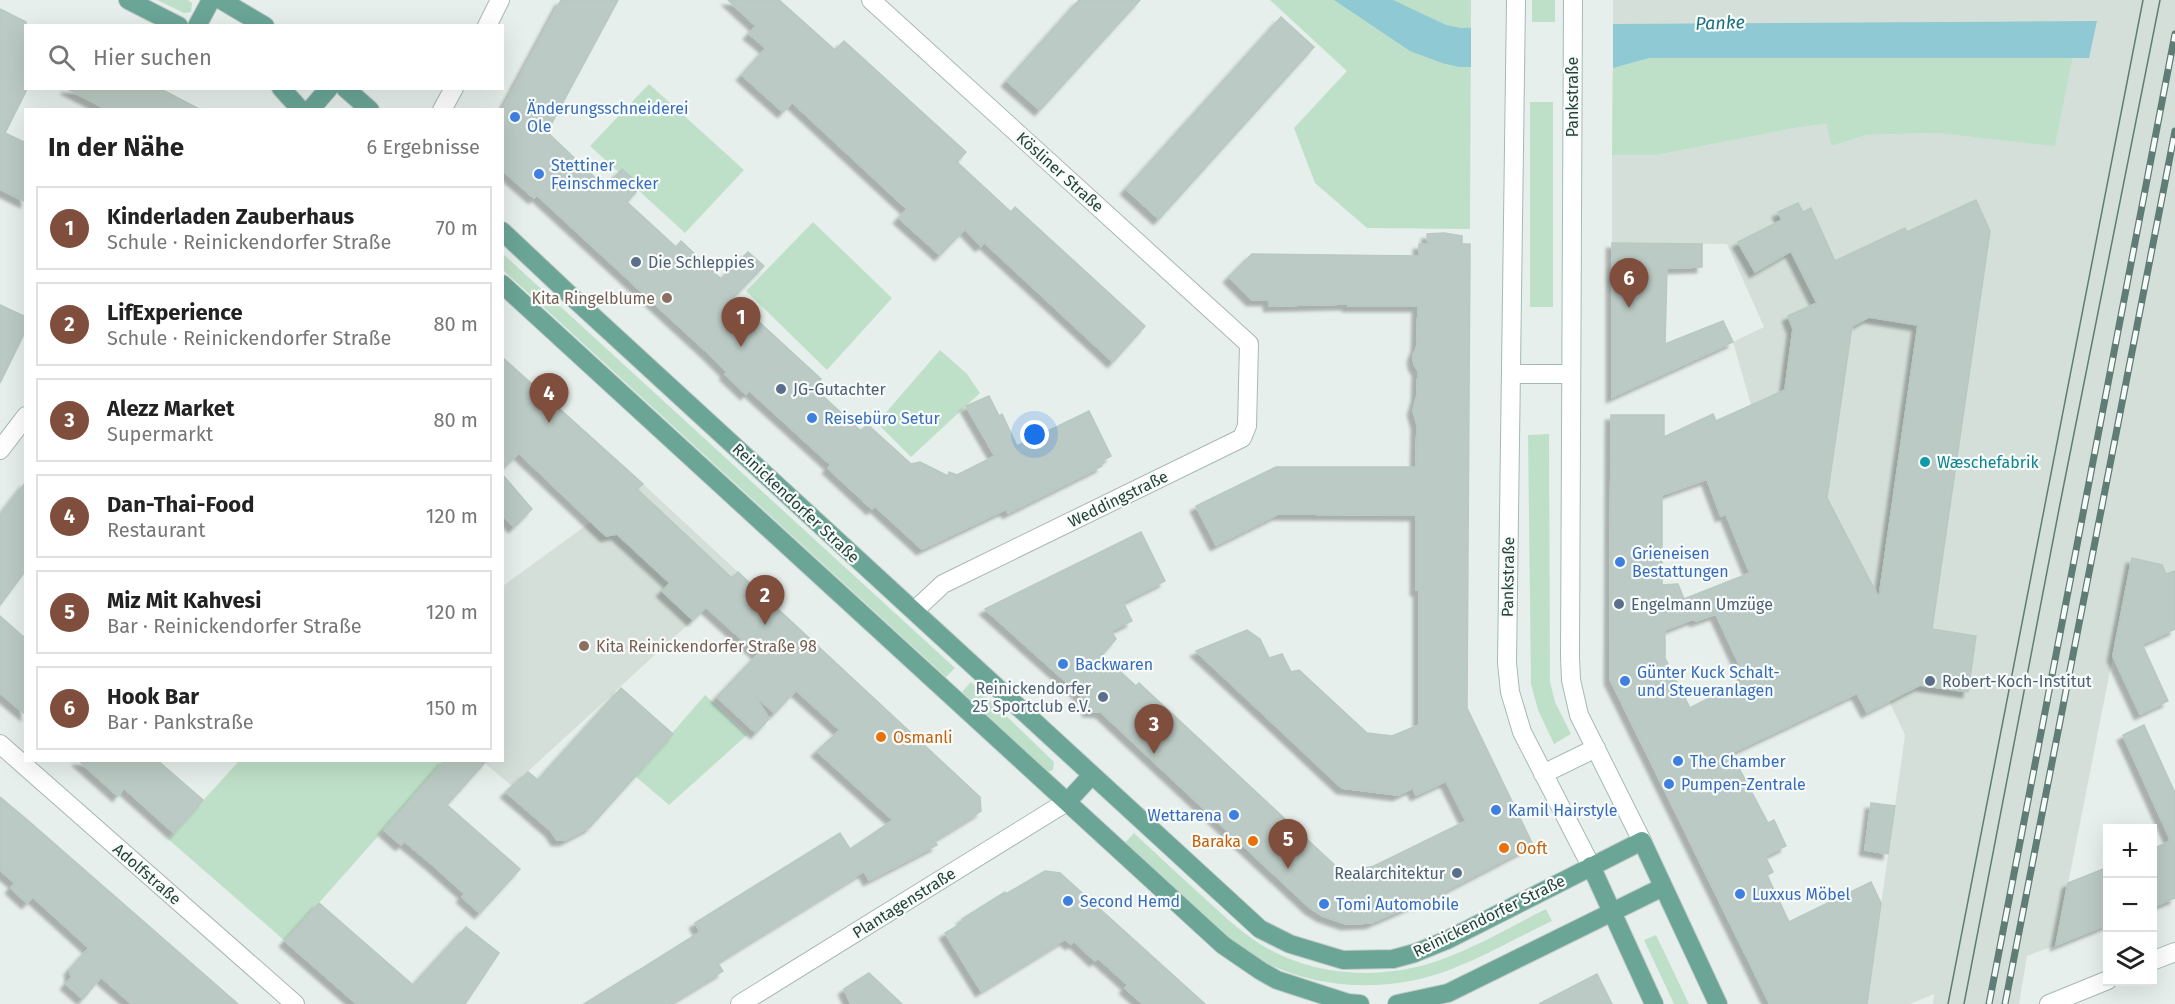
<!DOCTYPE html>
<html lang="de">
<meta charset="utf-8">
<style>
:root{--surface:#fff;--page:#f2f2f2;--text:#222;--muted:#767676;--line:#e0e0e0;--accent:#804e3d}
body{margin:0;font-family:"Fira Sans",sans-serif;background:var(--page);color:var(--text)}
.controls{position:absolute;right:18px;bottom:18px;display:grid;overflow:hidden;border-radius:0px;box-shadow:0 6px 24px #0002}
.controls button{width:54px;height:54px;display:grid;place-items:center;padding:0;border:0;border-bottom:2px solid var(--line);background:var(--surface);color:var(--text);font:30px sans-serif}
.you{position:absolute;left:1035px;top:435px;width:21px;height:21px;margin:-15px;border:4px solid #fff;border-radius:50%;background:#1a73e8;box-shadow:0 0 0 9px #1a73e833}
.badge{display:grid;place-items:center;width:39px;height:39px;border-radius:50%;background:var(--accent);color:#fff;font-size:20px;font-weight:700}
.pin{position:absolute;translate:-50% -50px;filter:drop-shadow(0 2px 3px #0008)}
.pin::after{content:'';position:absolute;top:32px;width:21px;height:18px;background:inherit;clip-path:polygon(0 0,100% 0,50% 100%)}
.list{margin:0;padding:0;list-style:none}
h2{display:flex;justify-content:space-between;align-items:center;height:78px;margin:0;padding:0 24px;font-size:26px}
h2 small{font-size:20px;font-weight:400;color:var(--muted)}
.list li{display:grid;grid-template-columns:39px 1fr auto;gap:18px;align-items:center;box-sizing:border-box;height:84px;margin:0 12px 12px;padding:0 12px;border:2px solid var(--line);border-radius:0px}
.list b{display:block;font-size:22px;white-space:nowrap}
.list p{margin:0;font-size:20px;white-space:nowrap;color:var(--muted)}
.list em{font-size:20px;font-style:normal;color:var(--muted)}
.icon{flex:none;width:33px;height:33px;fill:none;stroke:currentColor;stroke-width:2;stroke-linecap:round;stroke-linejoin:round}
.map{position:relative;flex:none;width:2175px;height:1004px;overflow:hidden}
.search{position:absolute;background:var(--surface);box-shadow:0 6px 24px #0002;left:24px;top:24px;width:480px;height:66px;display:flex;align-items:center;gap:15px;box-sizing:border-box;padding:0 21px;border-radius:0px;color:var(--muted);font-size:22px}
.panel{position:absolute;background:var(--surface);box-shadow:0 6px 24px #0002;left:24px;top:108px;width:480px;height:654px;border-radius:0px}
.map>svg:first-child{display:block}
</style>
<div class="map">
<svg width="2175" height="1004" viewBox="0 0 2175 1004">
<defs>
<filter id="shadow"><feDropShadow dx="-5.5" dy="5.5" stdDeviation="1.5" flood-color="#0004"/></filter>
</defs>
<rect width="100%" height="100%" fill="#e6efeb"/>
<path fill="#d4dfda" d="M1613 0H2175V598L2123 605 2056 945 2027 956 2019 1004H1933L1934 994 1910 1004H1867L1905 735 1751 405 1733 342 1764 327 1727 244 1612 243V155H1657L1795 128 1826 124 1831 146 1867 135 1936 133 2055 145 2073 57 2087 21 1613 24Z
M643 484 738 572 693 620 512 786 482 761 502 760 503 586Z"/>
<path fill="#bfe0c8" d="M157 0H188L192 3 191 12 184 13Z
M1270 0H1471L1470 229 1367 228 1315 183 1294 128 1347 71Z
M1532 0H1555V22H1532Z
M2088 21 2073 57 2055 146 1936 133 1867 135 1831 146 1826 124 1795 128 1657 155H1612L1613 24Z
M649 84 744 170 685 233 590 146Z
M1530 102H1553V307H1530Z
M813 222 892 298 827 370 746 291Z
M502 253 955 668 946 677 503 270Z
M940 350 967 374 980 393 911 457 877 423Z
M1549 434 1550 682 1555 702 1571 734 1554 744 1538 710 1531 684 1528 435Z
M971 682 1054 762 1053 770 1047 772 1043 770 962 692Z
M705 695 747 735 669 805 635 776Z
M239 761H445L285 941 168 839Z
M1134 833C1156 854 1178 874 1201 895 1220 912 1238 930 1260 944 1313 977 1381 981 1440 960 1477 947 1512 926 1546 909L1552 921C1516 938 1479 960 1441 973 1372 996 1290 987 1233 942 1195 912 1161 876 1125 843Z
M1656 935 1689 1004H1674L1644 940Z"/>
<path fill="#8ec9d4" d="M1334 0H1393L1446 25 1461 28 1613 24 2097 21 2089 58H1649L1613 68 1459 67 1442 63 1410 51Z"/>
<path fill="#e6efeb" d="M1613 21V71H1471V24Z"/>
<path fill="#bbcac4" stroke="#b8c9c2" stroke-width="1.5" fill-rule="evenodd" filter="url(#shadow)" d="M561 0H618L547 132 605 187 622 169 641 186 627 202 676 247 681 241 721 279 748 252 764 266 733 298 821 379 813 387 861 431 867 424 911 464 920 462 948 476 949 472 957 475 995 456 966 406 989 396 999 416 1002 414 1017 446 1089 411 1111 456 1100 462 1102 466 1008 513 1006 509 922 549 875 506 872 509 828 468 831 465 749 390 746 394 725 374 727 372 707 352 537 195 534 198 502 170V110Z
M728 0H779L835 50 844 41 966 152 957 162 1011 212 1015 207 1145 326 1113 362 984 242 981 246 965 229 940 255 899 218 907 209 792 102 783 112 742 75 766 48 749 34 756 26Z
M1079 0H1140L1040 110 1007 81Z
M0 9 26 22V91L5 133 26 143V202L0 189Z
M1281 17 1314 47 1159 219 1126 189Z
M66 88H159L201 110H108Z
M1976 200 1990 231 1932 629 1976 636 1968 692 1920 685 1867 712 1857 693 1731 753 1768 823 1774 820 1786 846 1765 856 1773 872 1767 875 1789 922 1871 882 1881 903 1867 1004H1770L1610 679 1611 415H1664V437L1713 414 1716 421 1785 390 1793 329 1788 316 1817 303 1791 251 1755 272 1738 242 1782 220 1778 212 1798 203 1803 212 1811 208 1835 261 1905 228 1907 232ZM1869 317 1918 325 1879 598 1827 498 1852 326ZM1707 479 1721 516 1726 514 1750 573 1684 599 1678 584 1662 585V495ZM1716 614 1746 679 1690 708 1665 658V630L1693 619 1696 621Z
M1444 233 1462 236V244H1470L1467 708 1533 845 1418 905 1417 903 1371 923 1346 924 1323 916 1310 908 1101 712 1088 711 1087 702 1072 687 985 609 1141 532 1165 581 1123 602 1132 621 1111 631 1116 639 1102 655 1136 686 1139 683 1340 870H1357L1374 866 1466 821 1446 781 1416 795 1413 788 1398 795 1342 788 1196 651 1247 630 1260 639 1269 658 1282 654 1291 672 1299 670 1367 733 1392 736 1419 725V589L1416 590V515L1278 514 1216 545 1196 506 1276 467H1416L1417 424 1413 410 1417 396 1418 371 1414 364 1413 356 1417 346 1418 306H1348V304L1269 306V300H1252L1229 277 1252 254 1419 256V244H1428L1427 234Z
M1612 243 1702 244V267L1667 268 1665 344 1723 321 1733 342 1612 397Z
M0 305 26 317V330L0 383Z
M502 357 643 484 637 489 732 578 738 572 980 797 981 811 934 840 937 845 869 880 864 871 717 962 723 971 669 1004H584L637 971 639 972 638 971 700 932 695 923 840 833 850 849 893 820 817 751 840 730 796 690 775 713 755 696 769 719 756 733 717 697 758 654 706 607 693 620 662 591 670 583 617 534 606 536 519 453 502 469Z
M502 474 532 509 514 527 502 515Z
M26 482V570L0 605V515Z
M2132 558 2162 565 2166 574 2175 571V629L2142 644 2168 701 2140 714 2113 656Z
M0 616 26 639V715L0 693Z
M621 688 673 734 590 827 565 840H557L551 831 506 792 528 772 538 780Z
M2144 725 2175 793V898L2152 907V849L2171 841 2123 735Z
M78 760H157L203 800 174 833 124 788 118 796Z
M445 760H487L447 805 520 869 480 913 462 897 465 894 434 866 404 841 401 845 384 830Z
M0 797 24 817 238 1004H132L101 977 83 999 66 984 71 978 70 969 89 948 33 897 27 903 11 888 15 883 0 870Z
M1871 803 1895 806 1888 854 1865 850Z
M2108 867V924L2056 945 2068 883Z
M1045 871 1060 873 1205 1004H1143L1125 988 1128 985 1098 958 1095 961 1074 941 1071 944 1065 939 981 991 945 933 964 922 962 919 1005 892 1006 894Z
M319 903 413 985 466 927 499 953 465 1004H357L285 941Z
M869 973 902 1004H851L844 989Z
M1597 974 1612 1004H1539Z"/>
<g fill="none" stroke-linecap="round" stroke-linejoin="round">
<g stroke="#a8b8b2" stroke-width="20">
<path id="minor" d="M871 0 1249 344 1247 426 1242 438 943 584 914 611
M487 26 500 0
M442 110 454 88
M0 450 26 416
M0 744 295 1004
M2152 961 2175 952
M740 1004 1068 801
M2049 1004 2108 980"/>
</g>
<g stroke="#a4bbb3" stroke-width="20">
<path id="secondary" d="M1516 0 1507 663 1510 692 1522 732 1591 866
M1573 0 1570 657 1571 680 1579 715 1642 841
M1512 374H1571
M1543 774 1596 748"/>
</g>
<g stroke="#c2cac8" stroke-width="20">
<path id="primary" d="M128 0 179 26
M221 0 265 26
M197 26 211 0
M281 88 301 110
M345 88 370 110
M310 110 329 88
M502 231 571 296 1260 929 1290 944 1343 960 1393 959 1415 953 1447 940 1642 841 1718 1004
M502 284 1223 945 1261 971 1277 980 1348 1003 1360 1004
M1068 801 1092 775
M1591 866 1654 1004
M1397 1004 1448 993 1663 887"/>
</g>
<use href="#minor" stroke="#fff" stroke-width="18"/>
<use href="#secondary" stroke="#fff" stroke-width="18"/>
<use href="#primary" stroke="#6aa596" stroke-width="18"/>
<path stroke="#5f7d75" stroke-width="1.5" d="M1948 1004 2143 0
M1964 1004 2060 504 2160 0"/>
<g stroke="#5f7d75" stroke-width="7">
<path id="rail" d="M1989 1004 2175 34
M2005 1004 2175 131"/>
</g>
<use href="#rail" stroke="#f7fbf9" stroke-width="4.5" stroke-dasharray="14" stroke-linecap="butt"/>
</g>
<g fill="#3f7fe0" stroke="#f7fbf9" stroke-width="2">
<circle cx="515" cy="117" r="6"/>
<circle cx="539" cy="174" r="6"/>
<circle cx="812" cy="418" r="6"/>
<circle cx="1620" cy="562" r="6"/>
<circle cx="1063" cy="664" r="6"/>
<circle cx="1625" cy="681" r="6"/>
<circle cx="1678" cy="761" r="6"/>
<circle cx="1669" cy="784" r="6"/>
<circle cx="1496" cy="810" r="6"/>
<circle cx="1234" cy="815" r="6"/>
<circle cx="1740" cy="894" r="6"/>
<circle cx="1068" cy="901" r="6"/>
<circle cx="1324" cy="904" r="6"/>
</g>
<g fill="#5c6f8a" stroke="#f7fbf9" stroke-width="2">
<circle cx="636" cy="262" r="6"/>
<circle cx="781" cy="389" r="6"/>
<circle cx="1619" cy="604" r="6"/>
<circle cx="1930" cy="681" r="6"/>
<circle cx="1103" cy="697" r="6"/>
<circle cx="1457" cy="873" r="6"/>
</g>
<g fill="#8d6e63" stroke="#f7fbf9" stroke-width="2">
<circle cx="667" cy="298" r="6"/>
<circle cx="584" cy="646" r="6"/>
</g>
<circle fill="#0f9aa8" stroke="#f7fbf9" stroke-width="2" cx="1925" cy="462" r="6"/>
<g fill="#e8710a" stroke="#f7fbf9" stroke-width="2">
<circle cx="881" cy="737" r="6"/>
<circle cx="1253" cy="841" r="6"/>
<circle cx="1504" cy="848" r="6"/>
</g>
<g text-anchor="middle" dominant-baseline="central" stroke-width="4.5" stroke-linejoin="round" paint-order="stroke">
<g font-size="16" fill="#24423a" stroke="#f7fbf9">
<text transform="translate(1572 97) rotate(-90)">Pankstraße</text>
<text transform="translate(1060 172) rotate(42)">Kösliner Straße</text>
<text transform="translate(1118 499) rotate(-26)">Weddingstraße</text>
<text transform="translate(796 503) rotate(43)">Reinickendorfer Straße</text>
<text transform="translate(1508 577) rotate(-89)">Pankstraße</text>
<text transform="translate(147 874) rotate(41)">Adolfstraße</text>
<text transform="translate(904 903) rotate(-32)">Plantagenstraße</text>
<text transform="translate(1489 916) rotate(-26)">Reinickendorfer Straße</text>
</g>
<g font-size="16" fill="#366cbe" stroke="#f7fbf9" text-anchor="start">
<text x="527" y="108">Änderungsschneiderei<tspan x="527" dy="18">Ole</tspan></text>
<text x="551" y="165">Stettiner<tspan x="551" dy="18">Feinschmecker</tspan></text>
<text x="824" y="418">Reisebüro Setur</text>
<text x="1632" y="553">Grieneisen<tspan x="1632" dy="18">Bestattungen</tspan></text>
<text x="1075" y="664">Backwaren</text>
<text x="1637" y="672">Günter Kuck Schalt-<tspan x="1637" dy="18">und Steueranlagen</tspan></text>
<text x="1690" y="761">The Chamber</text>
<text x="1681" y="784">Pumpen-Zentrale</text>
<text x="1508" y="810">Kamil Hairstyle</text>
<text x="1222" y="815" text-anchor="end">Wettarena</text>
<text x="1752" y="894">Luxxus Möbel</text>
<text x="1080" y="901">Second Hemd</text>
<text x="1336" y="904">Tomi Automobile</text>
</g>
<g font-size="16" fill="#4e5e75" stroke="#f7fbf9" text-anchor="start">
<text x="648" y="262">Die Schleppies</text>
<text x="793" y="389">JG-Gutachter</text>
<text x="1631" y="604">Engelmann Umzüge</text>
<text x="1942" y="681">Robert-Koch-Institut</text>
<text x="1091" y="688" text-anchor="end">Reinickendorfer<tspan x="1091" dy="18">25 Sportclub e.V.</tspan></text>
<text x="1445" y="873" text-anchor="end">Realarchitektur</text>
</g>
<g font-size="16" fill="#785e54" stroke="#f7fbf9" text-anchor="end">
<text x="655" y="298">Kita Ringelblume</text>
<text x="596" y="646" text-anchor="start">Kita Reinickendorfer Straße 98</text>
</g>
<g font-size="16" fill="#0d838f" stroke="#f7fbf9" text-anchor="start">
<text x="1937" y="462">Wæschefabrik</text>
</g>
<g font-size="16" fill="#c56008" stroke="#f7fbf9" text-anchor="start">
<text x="893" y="737">Osmanli</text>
<text x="1241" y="841" text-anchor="end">Baraka</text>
<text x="1516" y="848">Ooft</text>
</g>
<g font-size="18" font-style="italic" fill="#1c6f80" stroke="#f7fbf9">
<text transform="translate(1720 23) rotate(-2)">Panke</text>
</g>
</g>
</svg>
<div class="controls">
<button>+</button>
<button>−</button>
<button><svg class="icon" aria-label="layers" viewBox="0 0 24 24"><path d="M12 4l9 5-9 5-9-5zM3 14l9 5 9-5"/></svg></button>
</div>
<div class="you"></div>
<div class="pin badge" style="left:741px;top:347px">1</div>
<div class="pin badge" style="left:765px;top:625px">2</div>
<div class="pin badge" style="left:1154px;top:754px">3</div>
<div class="pin badge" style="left:549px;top:423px">4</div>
<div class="pin badge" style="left:1288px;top:869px">5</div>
<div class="pin badge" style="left:1629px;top:308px">6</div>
<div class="search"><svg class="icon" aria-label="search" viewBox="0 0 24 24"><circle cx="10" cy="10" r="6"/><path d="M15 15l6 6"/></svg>Hier suchen</div>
<section class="panel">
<h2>In der Nähe<small>6 Ergebnisse</small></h2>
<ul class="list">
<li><span class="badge">1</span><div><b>Kinderladen Zauberhaus</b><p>Schule · Reinickendorfer Straße</p></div><em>70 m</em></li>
<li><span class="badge">2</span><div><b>LifExperience</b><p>Schule · Reinickendorfer Straße</p></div><em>80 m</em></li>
<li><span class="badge">3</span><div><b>Alezz Market</b><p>Supermarkt</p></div><em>80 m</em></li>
<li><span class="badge">4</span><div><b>Dan-Thai-Food</b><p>Restaurant</p></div><em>120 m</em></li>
<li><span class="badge">5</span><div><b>Miz Mit Kahvesi</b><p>Bar · Reinickendorfer Straße</p></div><em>120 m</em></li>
<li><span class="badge">6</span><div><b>Hook Bar</b><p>Bar · Pankstraße</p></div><em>150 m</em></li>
</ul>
</section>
</div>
